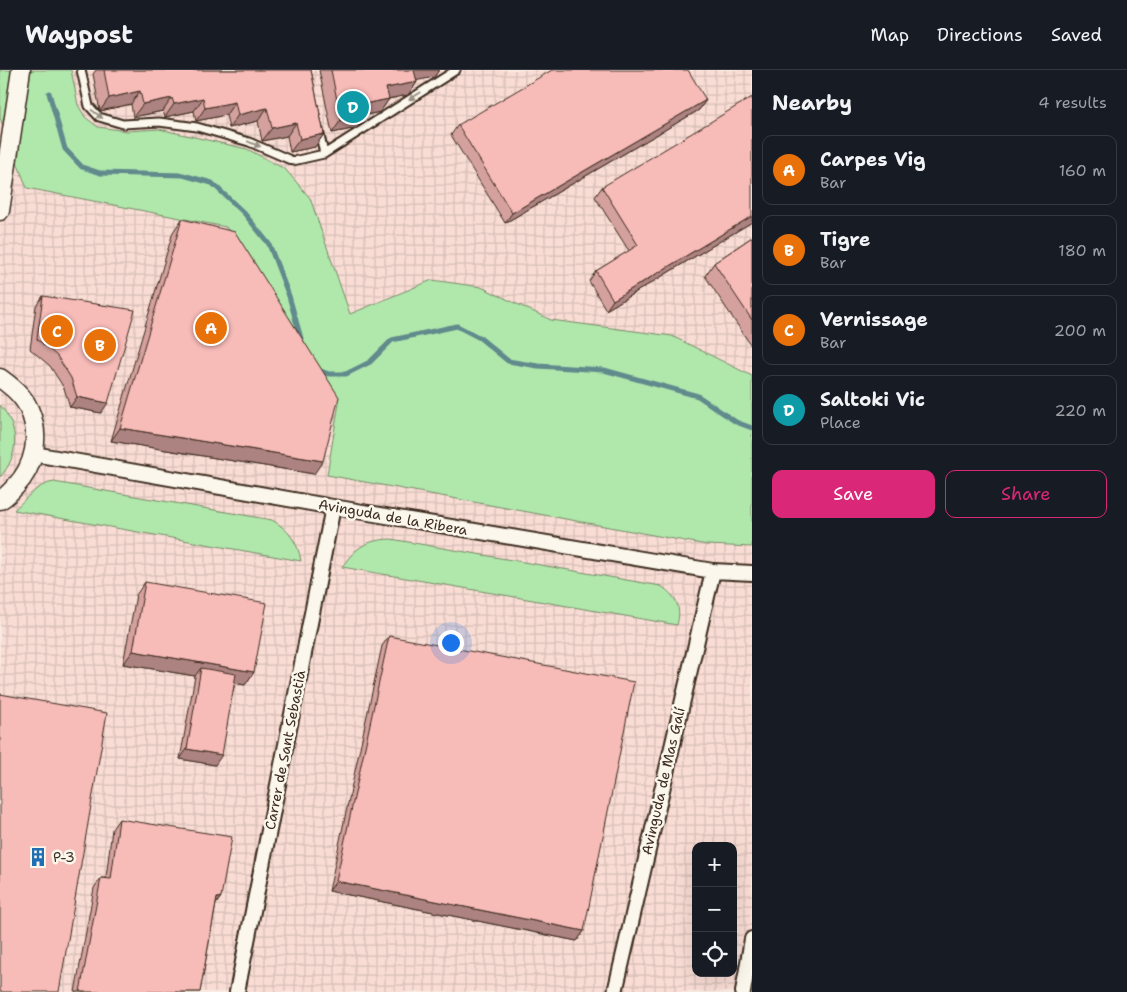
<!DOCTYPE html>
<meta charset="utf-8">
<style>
:root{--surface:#171b24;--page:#20242c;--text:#f1f3f6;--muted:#9ea1a6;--line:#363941;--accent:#db2777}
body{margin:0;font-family:"Shantell Sans",sans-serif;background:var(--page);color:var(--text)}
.controls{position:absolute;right:15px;bottom:15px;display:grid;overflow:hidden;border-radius:10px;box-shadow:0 5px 20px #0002}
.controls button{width:45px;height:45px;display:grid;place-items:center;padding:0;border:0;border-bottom:1px solid var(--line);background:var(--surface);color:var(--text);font:25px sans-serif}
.you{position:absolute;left:450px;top:572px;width:18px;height:18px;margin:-12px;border:4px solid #fff;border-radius:50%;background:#1a73e8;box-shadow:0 0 0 8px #1a73e833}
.badge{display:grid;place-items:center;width:32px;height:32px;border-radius:50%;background:var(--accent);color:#fff;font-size:16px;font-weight:700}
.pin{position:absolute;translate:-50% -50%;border:2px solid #fff;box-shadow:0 1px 5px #0006}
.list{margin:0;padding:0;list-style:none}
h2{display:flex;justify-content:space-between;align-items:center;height:65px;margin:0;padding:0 20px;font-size:21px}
h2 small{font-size:16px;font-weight:400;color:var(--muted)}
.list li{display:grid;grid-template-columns:32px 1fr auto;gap:15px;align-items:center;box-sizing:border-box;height:70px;margin:0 10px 10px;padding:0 10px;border:1px solid var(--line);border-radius:10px}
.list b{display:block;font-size:19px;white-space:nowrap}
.list p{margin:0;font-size:16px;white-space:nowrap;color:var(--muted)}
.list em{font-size:16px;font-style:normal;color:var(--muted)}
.actions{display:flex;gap:10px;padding:15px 20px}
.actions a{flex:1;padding:11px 0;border:1px solid var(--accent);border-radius:10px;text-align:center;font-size:18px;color:var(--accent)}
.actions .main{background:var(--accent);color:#fff}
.icon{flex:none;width:28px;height:28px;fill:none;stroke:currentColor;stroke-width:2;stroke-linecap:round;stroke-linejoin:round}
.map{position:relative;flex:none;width:752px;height:922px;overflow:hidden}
header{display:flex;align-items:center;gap:30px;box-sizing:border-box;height:70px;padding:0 25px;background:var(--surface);border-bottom:1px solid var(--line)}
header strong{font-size:24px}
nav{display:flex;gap:28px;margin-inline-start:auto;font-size:18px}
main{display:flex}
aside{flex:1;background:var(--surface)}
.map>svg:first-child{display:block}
</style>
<header>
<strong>Waypost</strong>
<nav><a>Map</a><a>Directions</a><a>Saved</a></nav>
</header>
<main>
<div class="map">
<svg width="752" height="922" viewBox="0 0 752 922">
<defs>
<pattern id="industrial-grid" width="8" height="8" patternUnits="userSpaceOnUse" patternTransform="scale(1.25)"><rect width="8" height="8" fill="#f9ddd5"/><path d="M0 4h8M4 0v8" fill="none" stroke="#d6beb6"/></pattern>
</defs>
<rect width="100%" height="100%" fill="#faebe2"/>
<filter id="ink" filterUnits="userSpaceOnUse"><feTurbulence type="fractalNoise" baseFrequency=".02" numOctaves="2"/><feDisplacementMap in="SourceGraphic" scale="10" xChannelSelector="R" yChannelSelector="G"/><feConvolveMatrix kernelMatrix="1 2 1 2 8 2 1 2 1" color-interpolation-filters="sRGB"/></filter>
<g filter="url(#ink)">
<path fill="url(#industrial-grid)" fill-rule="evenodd" d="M71 0H752V306L672 266 551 250 481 217 432 210 350 244 310 128 159 59 127 61 98 57 85 47 78 35Z
M0 48 27 118 226 157 340 333 327 405 707 475 752 477V922H0ZM696 776H733V903H696Z"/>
<path fill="#b0e8ac" stroke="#768965" d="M0 0H71L78 35 85 47 98 57 127 61 159 59 247 79 285 99 310 128 350 244 432 210 481 217 551 250 672 266 752 306V477L707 475 327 405 339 333 226 157 27 118 0 48Z
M0 335C19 357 20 385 0 407Z
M54 412 272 450C288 459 298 472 301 491L14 440C26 429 37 414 54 412Z
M391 469 661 516C676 526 682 537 677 555L342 497C356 477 366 470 391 469Z"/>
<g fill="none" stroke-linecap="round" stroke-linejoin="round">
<path stroke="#618a8c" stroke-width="5" d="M49 23 65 79 82 97 100 103 183 105 212 113 244 143 269 174 289 226 302 272
M318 300 329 304H346L370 292 392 270 457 256 480 268 508 291 538 296 604 300 698 326 736 352 752 358"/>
<g stroke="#3b2a1e" stroke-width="11">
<path id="service" d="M81 0 89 36 99 47 123 54 159 52 197 57 249 72 293 91 324 84 456 0
M319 60 324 84"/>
</g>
<g stroke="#3b2a1e" stroke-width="18">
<path id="minor" d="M34 384 333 437 713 501 752 503
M237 922 333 437
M615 922 713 501
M743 922 752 869"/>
</g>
<g stroke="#3b2a1e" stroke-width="21">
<path id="tertiary" d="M0 141 21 0
M0 308C11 316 23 325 29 339 41 366 35 396 15 417 10 422 6 427 0 430"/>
</g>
<use href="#service" stroke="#fbf7ec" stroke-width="7"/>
<use href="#minor" stroke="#fbf7ec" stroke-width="14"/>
<use href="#tertiary" stroke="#fbf7ec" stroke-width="18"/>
</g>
<path fill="#d4a19e" stroke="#3b2a1e" d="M96 0H311L324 64 315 77 290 82 287 66 262 71 258 51 229 58 226 45 196 51 194 41 165 47 163 41 133 47 131 34 100 41 93 4Z
M319 0H439L434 7 416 10 417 12 408 25 389 29 380 42 366 45 357 58 332 63Z
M706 30 699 40 505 153 451 65 458 55Z
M602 117 752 152 606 240 589 211 596 201 629 181 595 127Z
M182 149 314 404 111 371 173 162Z
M752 167V277L705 206 714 193Z
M43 226 101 343 70 337 64 318 50 296 30 279 36 236Z
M145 512 254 602 245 615 235 613 215 695 180 689 195 606 123 594 136 525Z
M389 566 584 861 577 871 329 821 382 576Z
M119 749 221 827 216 834 200 922H75L94 818 101 808H106L112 759Z"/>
<path fill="#ad8381" stroke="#3b2a1e" d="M414 0H439L434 7 405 13Z
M417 12 408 25 377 31 386 18Z
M140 21 131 34 100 41 109 28Z
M172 28 163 41 133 47 143 34Z
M203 28 194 41 165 47 174 34Z
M389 29 380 42 366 45 357 58 332 63 341 50 364 34Z
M706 30 699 40 505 153 512 143Z
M235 32 226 45 196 51 205 38Z
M267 38 258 51 229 58 238 45Z
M296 53 287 66 262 71 272 58Z
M324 64 315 77 290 82 300 69Z
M752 146V152L606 240 613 230Z
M77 327 108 333 101 343 70 337Z
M120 358 323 391 314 404 111 371Z
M133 581 254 602 245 615 200 607 201 598 195 606 123 594Z
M187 679 222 685 215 695 180 689Z
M336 811 584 861 577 871 329 821Z
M221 827 214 837 217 828Z"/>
<path fill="#f7bbb8" stroke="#3b2a1e" d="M104 0H311L324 64 300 69 296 53 272 58 267 38 238 45 235 32 205 38 203 28 174 34 172 28 143 34 140 21 109 28Z
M331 0H414L417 12 386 18 389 29 364 34 366 45 341 50Z
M552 0H688L706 30 512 143 458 55Z
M752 27V146L613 230 596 201 638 175 602 117Z
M182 149 235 162 339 327 323 391 120 358Z
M752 167V250L714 193Z
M43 226 135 240 108 333 77 327 71 308 57 286 37 269Z
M145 512 267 533 254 602 133 581Z
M389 566 634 612 584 861 336 811Z
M201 598 236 604 222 685 187 679Z
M0 624 107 643 59 922H0Z
M119 749 232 767 221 827 217 828 200 922H80L101 808 111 809Z"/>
<defs><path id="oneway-solid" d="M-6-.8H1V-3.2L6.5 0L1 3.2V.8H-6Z" transform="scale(1.25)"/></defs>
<g fill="#9b9085">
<use href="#oneway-solid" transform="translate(415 26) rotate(148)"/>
<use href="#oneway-solid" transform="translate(97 44) rotate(37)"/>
<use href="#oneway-solid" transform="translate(254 74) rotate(22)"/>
</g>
</g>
<defs>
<g id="building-bare" transform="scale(1.5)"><path d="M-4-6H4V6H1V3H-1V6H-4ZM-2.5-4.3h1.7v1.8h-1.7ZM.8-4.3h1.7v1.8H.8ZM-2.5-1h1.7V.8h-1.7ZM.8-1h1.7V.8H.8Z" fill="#1f6fb2" stroke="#fbf7ec" stroke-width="2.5" paint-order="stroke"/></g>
</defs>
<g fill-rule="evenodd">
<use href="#building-bare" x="38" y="787"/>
</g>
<g text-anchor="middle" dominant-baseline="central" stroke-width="5" stroke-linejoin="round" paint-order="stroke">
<g font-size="14" fill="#3b2a1e" stroke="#fbf7ec">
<text transform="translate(393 447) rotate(10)">Avinguda de la Ribera</text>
<text transform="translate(285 680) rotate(-79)">Carrer de Sant Sebastià</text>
<text transform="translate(663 711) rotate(-77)">Avinguda de Mas Galí</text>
</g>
<g font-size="14" fill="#3b2a1e" stroke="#fbf7ec" text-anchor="start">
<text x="53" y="787">P-3</text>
</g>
</g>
</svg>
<div class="controls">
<button>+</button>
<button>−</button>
<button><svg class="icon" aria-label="locate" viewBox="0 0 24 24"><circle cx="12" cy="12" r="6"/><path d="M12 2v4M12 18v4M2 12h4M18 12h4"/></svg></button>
</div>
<div class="you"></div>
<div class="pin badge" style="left:211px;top:258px;background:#e8710a">A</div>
<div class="pin badge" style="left:100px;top:275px;background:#e8710a">B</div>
<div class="pin badge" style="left:57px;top:261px;background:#e8710a">C</div>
<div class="pin badge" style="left:353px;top:37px;background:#0f9aa8">D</div>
</div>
<aside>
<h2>Nearby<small>4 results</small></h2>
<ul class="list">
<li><span class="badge" style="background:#e8710a">A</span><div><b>Carpes Vig</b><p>Bar</p></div><em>160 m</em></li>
<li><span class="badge" style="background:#e8710a">B</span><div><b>Tigre</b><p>Bar</p></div><em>180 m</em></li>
<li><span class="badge" style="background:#e8710a">C</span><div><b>Vernissage</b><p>Bar</p></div><em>200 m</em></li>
<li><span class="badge" style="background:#0f9aa8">D</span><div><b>Saltoki Vic</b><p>Place</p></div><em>220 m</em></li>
</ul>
<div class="actions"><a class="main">Save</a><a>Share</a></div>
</aside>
</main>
